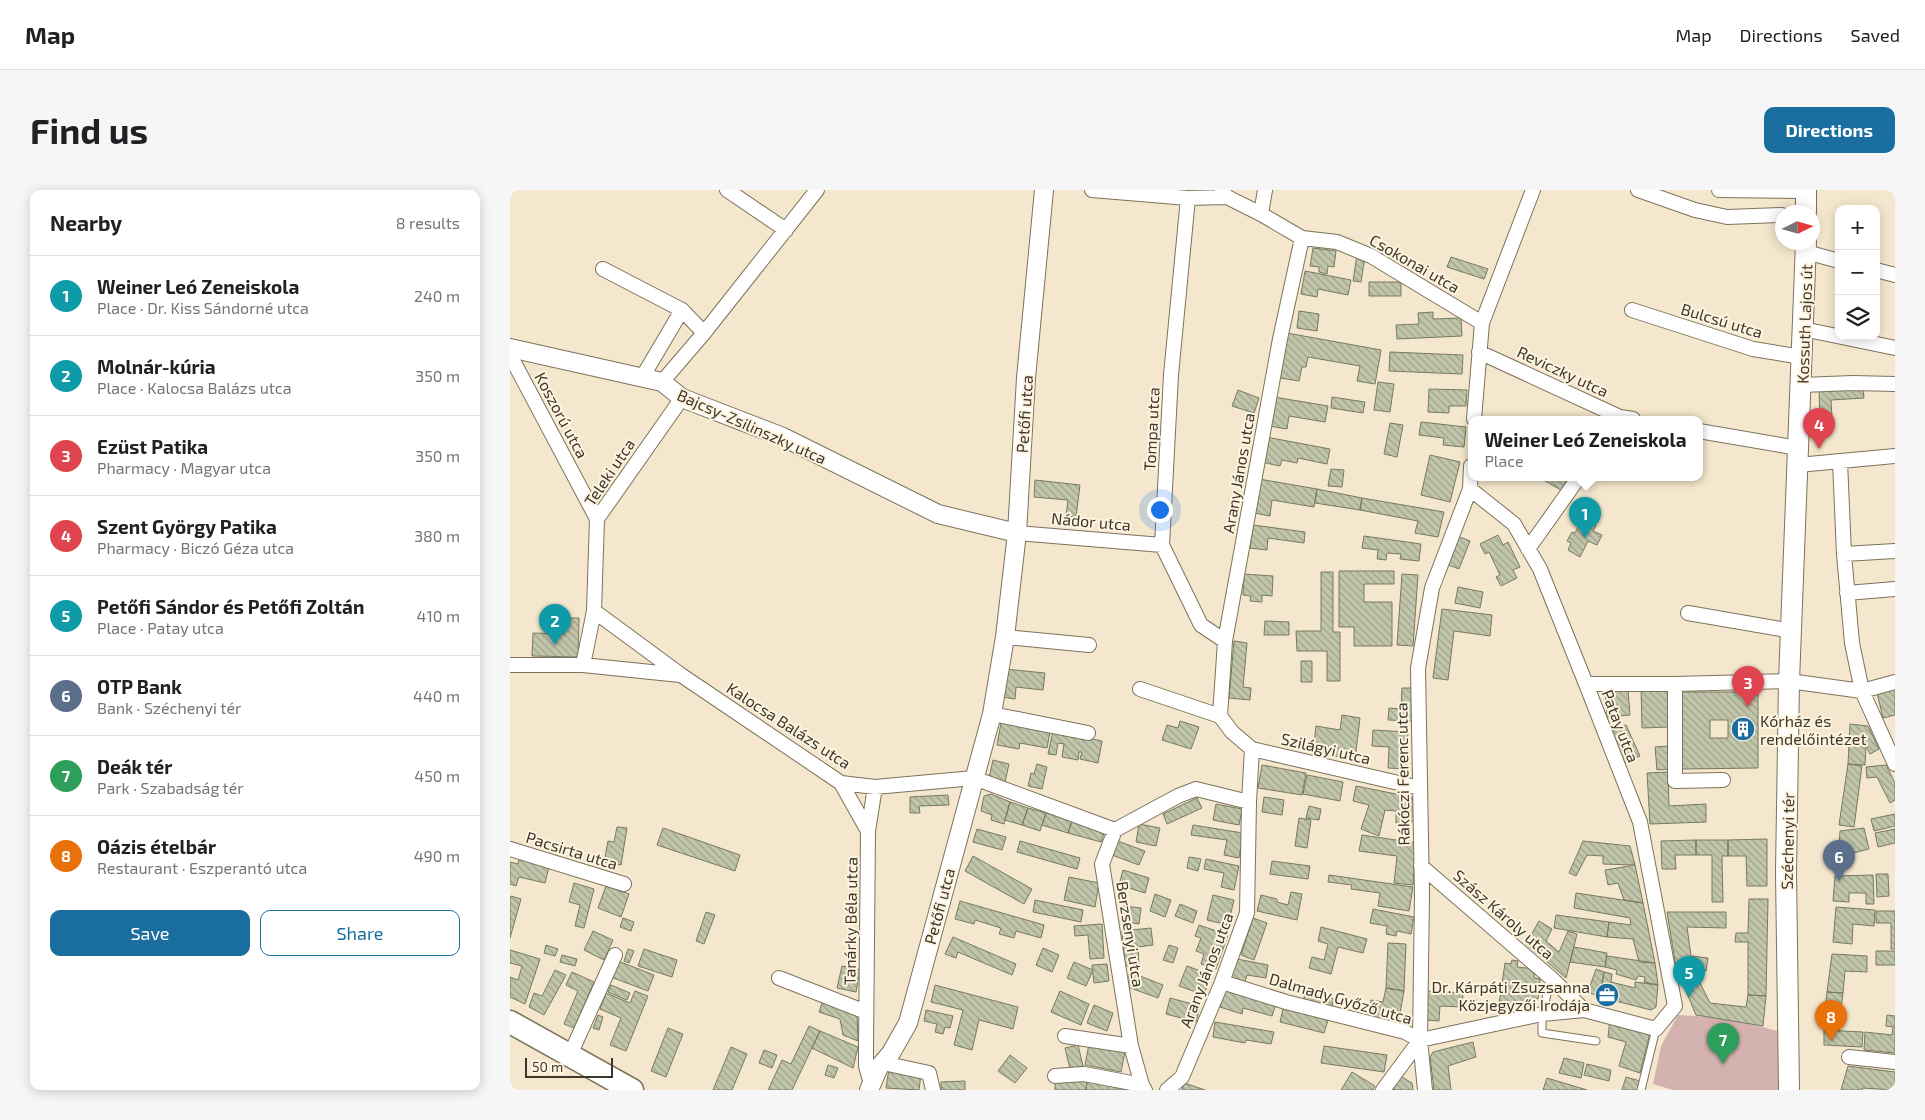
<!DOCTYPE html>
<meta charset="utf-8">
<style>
:root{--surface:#fff;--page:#f6f6f6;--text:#202124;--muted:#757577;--line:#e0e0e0;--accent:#1a6e9f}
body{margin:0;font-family:"Exo 2",sans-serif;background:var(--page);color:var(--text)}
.controls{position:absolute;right:15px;top:15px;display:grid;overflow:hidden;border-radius:10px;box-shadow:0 2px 12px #0003}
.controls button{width:45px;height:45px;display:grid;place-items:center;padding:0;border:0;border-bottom:1px solid var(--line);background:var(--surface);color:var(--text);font:25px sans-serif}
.compass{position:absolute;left:1265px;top:15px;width:45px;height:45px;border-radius:50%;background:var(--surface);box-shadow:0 2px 12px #0003;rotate:85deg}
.scale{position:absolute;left:15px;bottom:12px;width:88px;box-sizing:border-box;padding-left:5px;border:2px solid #3d382d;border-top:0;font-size:14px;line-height:18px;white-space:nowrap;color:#3d382d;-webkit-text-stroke:4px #fff4df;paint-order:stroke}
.you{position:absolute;left:649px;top:319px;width:18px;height:18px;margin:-12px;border:4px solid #fff;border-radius:50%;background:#1a73e8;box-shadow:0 0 0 8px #1a73e833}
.badge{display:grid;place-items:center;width:32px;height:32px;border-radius:50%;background:var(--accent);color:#fff;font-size:16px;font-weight:700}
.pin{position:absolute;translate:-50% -41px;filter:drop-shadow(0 1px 2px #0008)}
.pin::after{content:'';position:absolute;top:26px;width:18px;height:15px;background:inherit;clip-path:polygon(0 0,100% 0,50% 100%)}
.popup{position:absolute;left:958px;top:226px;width:235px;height:65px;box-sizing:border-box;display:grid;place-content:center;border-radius:10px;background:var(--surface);filter:drop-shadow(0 1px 4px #0005);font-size:16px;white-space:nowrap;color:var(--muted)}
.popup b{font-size:19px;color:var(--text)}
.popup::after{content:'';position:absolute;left:50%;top:100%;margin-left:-10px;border:10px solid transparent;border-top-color:var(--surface)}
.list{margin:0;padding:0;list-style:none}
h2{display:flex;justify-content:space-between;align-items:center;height:65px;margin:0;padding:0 20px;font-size:21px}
h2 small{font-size:16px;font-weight:400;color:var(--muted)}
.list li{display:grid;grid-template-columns:32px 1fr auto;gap:15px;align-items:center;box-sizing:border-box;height:80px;padding:0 20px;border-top:1px solid var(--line)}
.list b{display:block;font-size:19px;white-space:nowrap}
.list p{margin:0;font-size:16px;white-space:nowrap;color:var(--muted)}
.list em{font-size:16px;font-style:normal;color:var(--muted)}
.actions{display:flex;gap:10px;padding:15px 20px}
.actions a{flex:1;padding:11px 0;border:1px solid var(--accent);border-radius:10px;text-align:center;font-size:18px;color:var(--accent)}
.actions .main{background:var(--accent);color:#fff}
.icon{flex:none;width:28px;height:28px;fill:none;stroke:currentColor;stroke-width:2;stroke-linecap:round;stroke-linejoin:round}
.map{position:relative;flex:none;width:1385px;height:900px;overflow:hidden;border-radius:10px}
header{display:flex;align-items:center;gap:30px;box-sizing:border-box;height:70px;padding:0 25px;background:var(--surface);border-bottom:1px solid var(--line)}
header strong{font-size:24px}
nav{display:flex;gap:28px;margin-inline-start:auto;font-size:18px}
.intro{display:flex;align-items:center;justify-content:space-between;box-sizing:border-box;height:120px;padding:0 30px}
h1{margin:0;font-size:35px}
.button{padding:12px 22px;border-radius:10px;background:var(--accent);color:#fff;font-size:18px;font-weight:700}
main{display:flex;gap:30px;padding:0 30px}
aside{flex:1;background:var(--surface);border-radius:10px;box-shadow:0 2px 12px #0003}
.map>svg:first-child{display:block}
</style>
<header>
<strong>Map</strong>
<nav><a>Map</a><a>Directions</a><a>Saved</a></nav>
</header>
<div class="intro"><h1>Find us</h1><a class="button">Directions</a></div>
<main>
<aside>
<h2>Nearby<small>8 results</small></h2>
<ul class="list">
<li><span class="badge" style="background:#0f9aa8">1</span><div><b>Weiner Leó Zeneiskola</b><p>Place · Dr. Kiss Sándorné utca</p></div><em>240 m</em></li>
<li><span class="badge" style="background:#0f9aa8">2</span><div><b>Molnár-kúria</b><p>Place · Kalocsa Balázs utca</p></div><em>350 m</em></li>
<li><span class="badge" style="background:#e0444e">3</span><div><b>Ezüst Patika</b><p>Pharmacy · Magyar utca</p></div><em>350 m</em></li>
<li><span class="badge" style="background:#e0444e">4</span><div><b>Szent György Patika</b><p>Pharmacy · Biczó Géza utca</p></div><em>380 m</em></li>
<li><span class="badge" style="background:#0f9aa8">5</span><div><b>Petőfi Sándor és Petőfi Zoltán</b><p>Place · Patay utca</p></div><em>410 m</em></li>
<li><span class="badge" style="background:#5c6f8a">6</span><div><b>OTP Bank</b><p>Bank · Széchenyi tér</p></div><em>440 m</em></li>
<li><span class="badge" style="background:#2e9e5b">7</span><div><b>Deák tér</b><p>Park · Szabadság tér</p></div><em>450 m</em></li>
<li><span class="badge" style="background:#e8710a">8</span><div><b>Oázis ételbár</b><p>Restaurant · Eszperantó utca</p></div><em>490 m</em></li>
</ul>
<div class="actions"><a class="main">Save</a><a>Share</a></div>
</aside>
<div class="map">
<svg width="1385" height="900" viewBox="0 0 1385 900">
<defs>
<pattern id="building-back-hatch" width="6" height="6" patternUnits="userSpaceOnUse" patternTransform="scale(1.25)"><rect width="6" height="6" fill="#c1c6ab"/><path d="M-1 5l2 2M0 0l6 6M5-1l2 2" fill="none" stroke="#9ea28c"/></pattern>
</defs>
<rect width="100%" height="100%" fill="#f4e7cd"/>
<path fill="#d4b2b0" d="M1168 825C1205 826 1242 833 1277 844L1279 900H1163L1143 894 1151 856Z"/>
<path fill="url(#building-back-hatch)" stroke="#767a61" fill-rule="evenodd" d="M803 58 826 61 824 77 818 76 817 84 809 82V77L800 76Z
M847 65 855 66 851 92 843 91Z
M941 67 978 79 974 89 937 77Z
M795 81 841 90 838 105 808 99 807 107 791 104Z
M859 92H891V106H859Z
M789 121 809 124 807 141 787 138Z
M923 122V129L951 128 952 146 887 149 886 135 909 134 908 123Z
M777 143 871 160 865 194 847 191 850 176 798 167 796 177H792L789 191 770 188Z
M880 162 953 165 952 184 879 181Z
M868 192 884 194 880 222 864 220Z
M1353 198 1354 208 1321 210 1322 228 1310 229 1309 200Z
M919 199 957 200 956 216H939V223L918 222Z
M728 200 749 208 744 223 722 216Z
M764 207 818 216 815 232 779 226 777 239 759 236Z
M822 207 855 212 853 223 821 218Z
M911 232 956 237 954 257 933 255 934 248 909 245Z
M880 233 893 235 887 267 874 264Z
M756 247 820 259 817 274 788 268 787 273 772 270 770 276 751 272Z
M920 265 950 272 940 312 911 305Z
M821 279 834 280 832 297 818 296Z
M1028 287H1059L1051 300Z
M749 289 807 299 804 317 762 310 760 326 744 323Z
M525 290 570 295 566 327 556 326 558 310 524 307Z
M807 299 852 308 850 320 805 313Z
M852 308 934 322 928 347 905 343 908 331 850 320Z
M1073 328 1086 335 1083 341 1092 345 1087 355 1078 351 1070 367 1058 360 1061 353 1057 351 1062 342 1065 343Z
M743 335 795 342 794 353 758 348 757 360 740 358Z
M988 345 993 355 998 352 1010 377 1003 380 1007 388 991 396 986 387 990 385 979 362 975 364 970 354Z
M854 346 911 354 909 371 890 369 891 364 877 363 876 370 867 369 868 360 852 358Z
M947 346 960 351 949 379 936 374Z
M829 381H884V394H854V412H882V456H844V437H829Z
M811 382H823V442H830V491H817V461H787L786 441H811Z
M734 384 763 386 762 406 752 405V412L740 411 741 406 733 405Z
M892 384 908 385 903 456 887 455Z
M948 397 973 402 970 418 945 413Z
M932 419 982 425 980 446 944 441 938 490 923 488Z
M54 428H69L68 467 22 466 23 443 54 444Z
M755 431 779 432V445H754Z
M724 451 737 453 733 497 741 498 740 510 719 508Z
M791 471H802V492H791Z
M495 479 535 483 533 500 506 497 505 509 492 507Z
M1158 497 1160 537 1132 538 1131 498Z
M892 498H903L902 531 878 530 879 518 891 519Z
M1385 498V525L1373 528 1367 503Z
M1118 500 1120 525 1097 527 1095 502Z
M1172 502H1248V578L1172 579ZM1200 530H1218V548H1200Z
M832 525 850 528 845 569 803 563 806 536 830 540Z
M670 531 689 537 681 559 652 550 657 535 668 538Z
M491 533 540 542 537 558 510 553 509 559 487 555Z
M1340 534 1358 536 1369 559 1360 564 1356 556 1355 575 1338 574Z
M1116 535 1130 566 1114 573 1100 542Z
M863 540 898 542 896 579 878 578 879 557 862 556Z
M543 541 592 551 588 573 570 569 572 562H569L568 570 552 567 554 554 548 553 546 565 538 564Z
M1160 556 1161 579 1147 580 1145 557Z
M483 570 499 574 495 592 479 588Z
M527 574 537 577 532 599 518 596 521 583 524 584Z
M1338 574 1352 576 1344 637 1329 635Z
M752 575 796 583 792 605 748 598Z
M1376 575 1385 593V610L1380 613 1367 587 1357 588 1356 577Z
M1158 582 1159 616 1196 614V632L1140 634 1137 583Z
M797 585 833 592 830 611 793 604Z
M846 596 901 607 905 611V631L886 633V621L875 620 869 646 851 639 859 615 843 611Z
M481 604 500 612 494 634 481 630 482 625 471 621 474 606Z
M438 605 439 615 409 616 410 623H400V607Z
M754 607 774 610 772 625 752 622Z
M687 608 692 618 657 634 653 624Z
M500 612 518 618 512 635 495 630Z
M706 614 732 619 729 635 703 630Z
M799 616 811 619 809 630 796 628Z
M518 618 536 623 530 641 512 635Z
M536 623 562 631 558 643 532 635Z
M1385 624V636L1364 641 1361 629Z
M789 628 801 630 797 658 785 656Z
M562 631 595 640 591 652 558 643Z
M629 634 650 638 646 656 626 652Z
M683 635 733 643 729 668 714 665 717 650 681 645Z
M107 637 117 638 111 675 94 672 98 651 104 652Z
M153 638 230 665 225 681 147 655Z
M1354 638 1359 659 1339 664V678L1328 677 1330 641Z
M467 639 496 647 492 660 463 652Z
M1385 639V653L1368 657 1365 643Z
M852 645 906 653 903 695 884 693 887 666 849 661Z
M1257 649V696H1237L1236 666H1218V650Z
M605 650 635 661 629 675 599 664Z
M1186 650H1218V666H1212L1213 712H1202V665H1186Z
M1186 650V665H1165L1166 679H1152L1151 651Z
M510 651 570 668 567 679 507 662Z
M1073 651 1120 656 1125 675 1093 674V666L1077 665 1066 686 1059 683Z
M463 666 522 699 514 714 455 681Z
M679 667 691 669 688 681 677 678Z
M9 669 39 677 35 693 9 687 6 696 0 694V672L8 674Z
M696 669 729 676 724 700 711 697 714 683 694 679Z
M762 671 800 676 798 689 760 684Z
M1125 675 1133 713 1114 710 1108 693 1098 695 1095 680Z
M613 680 639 688 635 703 609 695Z
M1366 684H1378L1379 706 1367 707Z
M819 685 903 697 899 721 868 716 870 703 841 699 842 695 818 692Z
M1363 685 1364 714H1356V703H1339V712L1323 711 1325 686Z
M559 687 589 693 585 717 554 710Z
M64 693 84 699 74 738 65 736 70 715 59 712Z
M96 696 119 704 111 727 88 718Z
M781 702 792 704 787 730 747 721 751 705 767 709V712L778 715Z
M1066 703 1133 713 1145 773 1129 772 1123 749 1097 747 1099 732 1121 735 1120 728 1064 718Z
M645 704 661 710 655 727 640 721Z
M703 705 724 710 718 735 697 730Z
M1 706 11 709 0 748V709Z
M1239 709H1258L1256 806 1238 805V752H1225L1226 743H1238Z
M525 710 573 720 571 732 523 722Z
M450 711 534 735 531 748 506 741 504 748 489 744 491 738 465 730 464 734 445 729Z
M670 714 687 721 683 733 665 726Z
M614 716 631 718 629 734 611 731Z
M1326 717 1365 720 1364 736 1343 734 1342 754 1323 752Z
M863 719 904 727 901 744 887 741 886 746 876 744 877 736 860 733Z
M1366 721H1385V759H1381V733H1366Z
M196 722 205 725 194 754 186 751Z
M1157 722H1216V738L1177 737 1181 766 1198 768 1196 781 1166 777Z
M1046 725 1099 732 1097 747 1044 738Z
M113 728 124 732 121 741 110 737Z
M743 728 757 733 744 770 731 765Z
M1029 731 1042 739 1036 751 1049 762 1058 741 1067 744 1056 788 1016 754Z
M592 734 594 768 580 769 578 745 565 746 564 736Z
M689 735 718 745 706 779 691 774 694 764 686 761 691 748 685 746Z
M811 737 857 749 853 763 828 757 821 784 799 778 802 767 814 770 818 754 808 751Z
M641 738 643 755 628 757 629 775 615 776 612 741Z
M83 741 103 750 94 770 74 760Z
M443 747 506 774 502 785 448 762 446 768 435 764Z
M878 753 896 754 894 801 876 798Z
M36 755 48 759 45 766 34 763Z
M659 755 668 758 663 773 653 770Z
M1064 757 1097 763 1095 777 1060 772Z
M533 758 549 765 542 782 526 775Z
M118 759 124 761 119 773 114 771Z
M134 759 167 770 162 787 128 776Z
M0 760 30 769 15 814 0 807V787L8 790 12 776 0 773Z
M1366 761H1385V775H1366Z
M1322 764 1357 766V782L1335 781 1333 803 1317 802Z
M52 765 67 769 65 776 50 772Z
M1097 766 1145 773 1148 795 1134 792 1135 787 1128 786 1126 790 1106 784 1107 780 1095 777Z
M727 769 758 775 756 788 737 785 734 795 720 791Z
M1002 770 1008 771 1007 777 1025 779 1024 788 1030 789 1028 809 1021 808 1019 818 1002 816 1001 822 992 821 993 814H989L995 773 1001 774Z
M108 771 144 785 138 801 101 787Z
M564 772 583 780 576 796 557 788Z
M597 774 599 791 584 793 582 775Z
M332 776 350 780 346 802 327 798Z
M677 776 701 785 694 805 669 796Z
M1166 777 1183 779 1200 813 1236 817 1238 805 1256 806 1253 836 1186 825Z
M1086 779 1094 782 1090 807 1078 802Z
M45 780 56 785 34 825 19 817 24 803 32 806Z
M62 782 84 792 64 838 54 834 68 801 56 795Z
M620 782 653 795 648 808 615 796Z
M1094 782 1102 784 1101 792 1125 798V792L1148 795 1146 817 1141 820 1090 807Z
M101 795 120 803 117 810 98 802Z
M425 795 508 817 503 839 469 830 462 860 444 855 453 820 421 812Z
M876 798 894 801 888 834 858 829 861 810 873 812Z
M715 799 766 814 762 826 733 818 732 824 710 817Z
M125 801 138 806 116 861 100 855 111 828 90 819 96 803 120 813Z
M550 801 579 814 571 835 541 822Z
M796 801 824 809 821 819 793 811Z
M917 801 953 803 952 817 930 816 929 831 916 830Z
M1317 802 1333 803 1331 820 1315 818Z
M660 808 690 816 686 832 656 824Z
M956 809H966L965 821 955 820Z
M313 810 347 823 348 851 333 845 330 829 309 822Z
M584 815 603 823 597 841 577 833Z
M774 815 819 827 814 843 770 832Z
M1315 818 1331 820 1329 841 1314 840Z
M416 820 443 826 440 838 435 837 433 844 425 842 427 834 414 831Z
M88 825 93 827 89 840 83 838Z
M1377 825 1385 826V863L1354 860 1355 842 1382 845 1383 837 1376 836Z
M1100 829 1137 838 1139 847 1130 883 1109 876 1116 852 1098 847Z
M705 832 764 842 761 854 736 850 735 853 703 847Z
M299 836 310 841 282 900H258L272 870 281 874Z
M158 838 173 844 156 887 141 881Z
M1314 840 1353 842 1352 857 1314 855Z
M310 841 348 857 343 878 302 858Z
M963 852 966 867 938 876 941 900H924L920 867 923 862Z
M579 854 615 861 611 882 575 875Z
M568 855 573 876 560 879 555 858Z
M814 856 877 865 874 882 811 873Z
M221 857 237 864 222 900H203Z
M254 860 267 865 262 878 249 873Z
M500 865 517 878 505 893 488 881Z
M1054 868 1074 873 1071 888 1049 883Z
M1077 874 1101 880 1099 891 1074 885Z
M318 875 328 878 324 888 315 885Z
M1338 876 1385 882V900L1352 898V900H1331Z
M379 879 411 884 409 900 376 898Z
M842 882 865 896 863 900H831Z
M890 886 902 893 903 900H883Z
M1116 887 1130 891 1127 900H1112Z
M1037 888 1077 900H1033Z
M455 891V900H431V892Z
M545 891H577L576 900H545Z
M577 891 623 900H576Z
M674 893 695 900H672Z"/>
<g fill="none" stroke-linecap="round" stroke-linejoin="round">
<g stroke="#7e725b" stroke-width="9">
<path id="service" d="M1041 789 1032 824V843L1086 851
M1131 900 1146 839"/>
</g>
<g stroke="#7e725b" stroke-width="16">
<path id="minor" d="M217 0 276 40
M582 0 678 8 717 7
M712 0 717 7 751 24 792 48 827 52 861 66 972 133
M1128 0 1185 20 1217 27 1272 25
M1209 0 1296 1
M678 8 661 185 652 355 691 435 715 451
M751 24 755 0
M1296 62 1329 71
M93 79 172 120 194 143
M1366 80 1385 85
M1122 120 1243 159 1292 167
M1293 139 1385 158
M969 162 1110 227 1123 229
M0 165 87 329
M133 186 172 120
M152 192 194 143 307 0
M1291 195 1343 193 1385 194
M964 229 972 133 1023 0
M1189 241 1288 258
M1330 271 1334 364 1342 453 1352 501 1385 574
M1288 275 1385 266
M507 343 652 355
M1018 359 1069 287
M1334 364 1385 361
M1337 403 1385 399
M84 421 171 485 331 593 365 597 464 588 605 640
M1178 423 1282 441
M495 447 579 455
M0 475H73L170 485
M73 475 84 421 87 329 172 208
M1076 494H1165L1279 491 1352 501 1385 492
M1165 494V591L1213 590
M630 499 710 526
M482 524 578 543
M742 559 910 598
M331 593 358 641
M0 659 114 694
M911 676 1041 788 1074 820
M269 788 356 822
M712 792 776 812 895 842 910 850 1032 824 1074 820 1146 839 1165 816 1130 632 1076 494 1030 379 1004 334 960 299
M555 846 621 856
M60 865 105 765
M1339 867 1385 872
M373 873 419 883 423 900
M545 886 574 884 632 895
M361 894 356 876V857L358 641 365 597
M635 900 632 895 621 856 592 674 605 640 668 606 686 599 739 612
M657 900 672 887 712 792 737 723 739 612 742 559 722 542 710 526 715 451 770 149 792 48
M873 900 910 850
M915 900 910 850 912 705 908 478 922 398 960 299 961 276"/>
</g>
<g stroke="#7e725b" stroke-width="20">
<path id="tertiary" d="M0 158 152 192 172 208 273 247 428 324 507 343
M359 900 369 877 381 863 398 833 482 524 495 447 507 343 516 188 534 0"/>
</g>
<g stroke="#7e725b" stroke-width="22">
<path id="secondary" d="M1296 0V22
M1279 900 1276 682 1279 491 1296 52"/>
</g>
<g stroke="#7e725b" stroke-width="25">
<path id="primary" d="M0 832 122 900"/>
</g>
<use href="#service" stroke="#fff" stroke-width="7"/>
<use href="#minor" stroke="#fff" stroke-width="14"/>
<use href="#tertiary" stroke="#fff" stroke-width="18"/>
<use href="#secondary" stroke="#fff" stroke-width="20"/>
<use href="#primary" stroke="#fff" stroke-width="22"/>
</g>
<defs>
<g id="building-disc" transform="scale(1.25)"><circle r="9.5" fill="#1a6e9f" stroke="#fff4df"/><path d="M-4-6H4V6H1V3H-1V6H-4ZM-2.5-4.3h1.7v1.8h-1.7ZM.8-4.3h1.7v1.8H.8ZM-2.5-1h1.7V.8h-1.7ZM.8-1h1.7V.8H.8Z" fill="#fff"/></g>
<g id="office-disc" transform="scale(1.25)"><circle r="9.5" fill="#1a6e9f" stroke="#fff4df"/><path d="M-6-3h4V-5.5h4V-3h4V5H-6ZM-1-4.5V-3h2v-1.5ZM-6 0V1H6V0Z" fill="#fff"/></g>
</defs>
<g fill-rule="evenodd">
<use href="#building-disc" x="1233" y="539"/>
<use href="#office-disc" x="1097" y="805"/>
</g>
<g text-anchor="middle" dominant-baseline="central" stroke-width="4" stroke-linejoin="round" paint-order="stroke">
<g font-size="16" fill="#3d382d" stroke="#fff4df">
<text transform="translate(905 73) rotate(30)">Csokonai utca</text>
<text transform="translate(1212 130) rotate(17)">Bulcsú utca</text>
<text transform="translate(1294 134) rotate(-88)">Kossuth Lajos út</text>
<text transform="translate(1053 181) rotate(25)">Reviczky utca</text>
<text transform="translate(514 224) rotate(-86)">Petőfi utca</text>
<text transform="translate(52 225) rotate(62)">Koszorú utca</text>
<text transform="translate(242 236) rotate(24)">Bajcsy-Zsilinszky utca</text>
<text transform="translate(641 239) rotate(-87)">Tompa utca</text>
<text transform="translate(99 282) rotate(-56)">Teleki utca</text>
<text transform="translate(728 283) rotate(-80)">Arany János utca</text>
<text transform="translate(581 331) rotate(5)">Nádor utca</text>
<text transform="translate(279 535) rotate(33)">Kalocsa Balázs utca</text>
<text transform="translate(1111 536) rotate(69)">Patay utca</text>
<text transform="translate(816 558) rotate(13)">Szilágyi utca</text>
<text transform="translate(892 584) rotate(-91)">Rákóczi Ferenc utca</text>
<text transform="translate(1277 651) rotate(-89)">Széchenyi tér</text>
<text transform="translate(62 660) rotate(17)">Pacsirta utca</text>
<text transform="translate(429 716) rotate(-75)">Petőfi utca</text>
<text transform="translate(994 724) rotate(41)">Szász Károly utca</text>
<text transform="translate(340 731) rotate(-89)">Tanárky Béla utca</text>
<text transform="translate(621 744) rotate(81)">Berzsenyi utca</text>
<text transform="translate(696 780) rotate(-69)">Arany János utca</text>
<text transform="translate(831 808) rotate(16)">Dalmady Győző utca</text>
</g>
<g font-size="16" fill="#3d382d" stroke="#fff4df" text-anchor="start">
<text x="1250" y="530">Kórház és<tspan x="1250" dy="18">rendelőintézet</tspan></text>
<text x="1080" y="796" text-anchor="end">Dr. Kárpáti Zsuzsanna<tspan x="1080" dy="18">Közjegyzői Irodája</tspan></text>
</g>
</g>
</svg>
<div class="controls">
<button>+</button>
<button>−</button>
<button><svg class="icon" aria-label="layers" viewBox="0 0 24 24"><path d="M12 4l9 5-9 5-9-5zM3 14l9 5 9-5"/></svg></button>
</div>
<svg class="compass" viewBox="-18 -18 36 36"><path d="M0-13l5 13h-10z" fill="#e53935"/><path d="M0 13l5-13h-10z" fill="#757577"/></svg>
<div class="scale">50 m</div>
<div class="you"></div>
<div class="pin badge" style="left:1075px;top:348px;background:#0f9aa8">1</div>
<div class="popup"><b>Weiner Leó Zeneiskola</b>Place</div>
<div class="pin badge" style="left:45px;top:455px;background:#0f9aa8">2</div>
<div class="pin badge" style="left:1238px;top:517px;background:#e0444e">3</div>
<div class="pin badge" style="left:1309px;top:259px;background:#e0444e">4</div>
<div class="pin badge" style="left:1179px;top:807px;background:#0f9aa8">5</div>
<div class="pin badge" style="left:1329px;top:691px;background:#5c6f8a">6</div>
<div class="pin badge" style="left:1213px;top:874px;background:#2e9e5b">7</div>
<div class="pin badge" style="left:1321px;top:851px;background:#e8710a">8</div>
</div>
</main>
